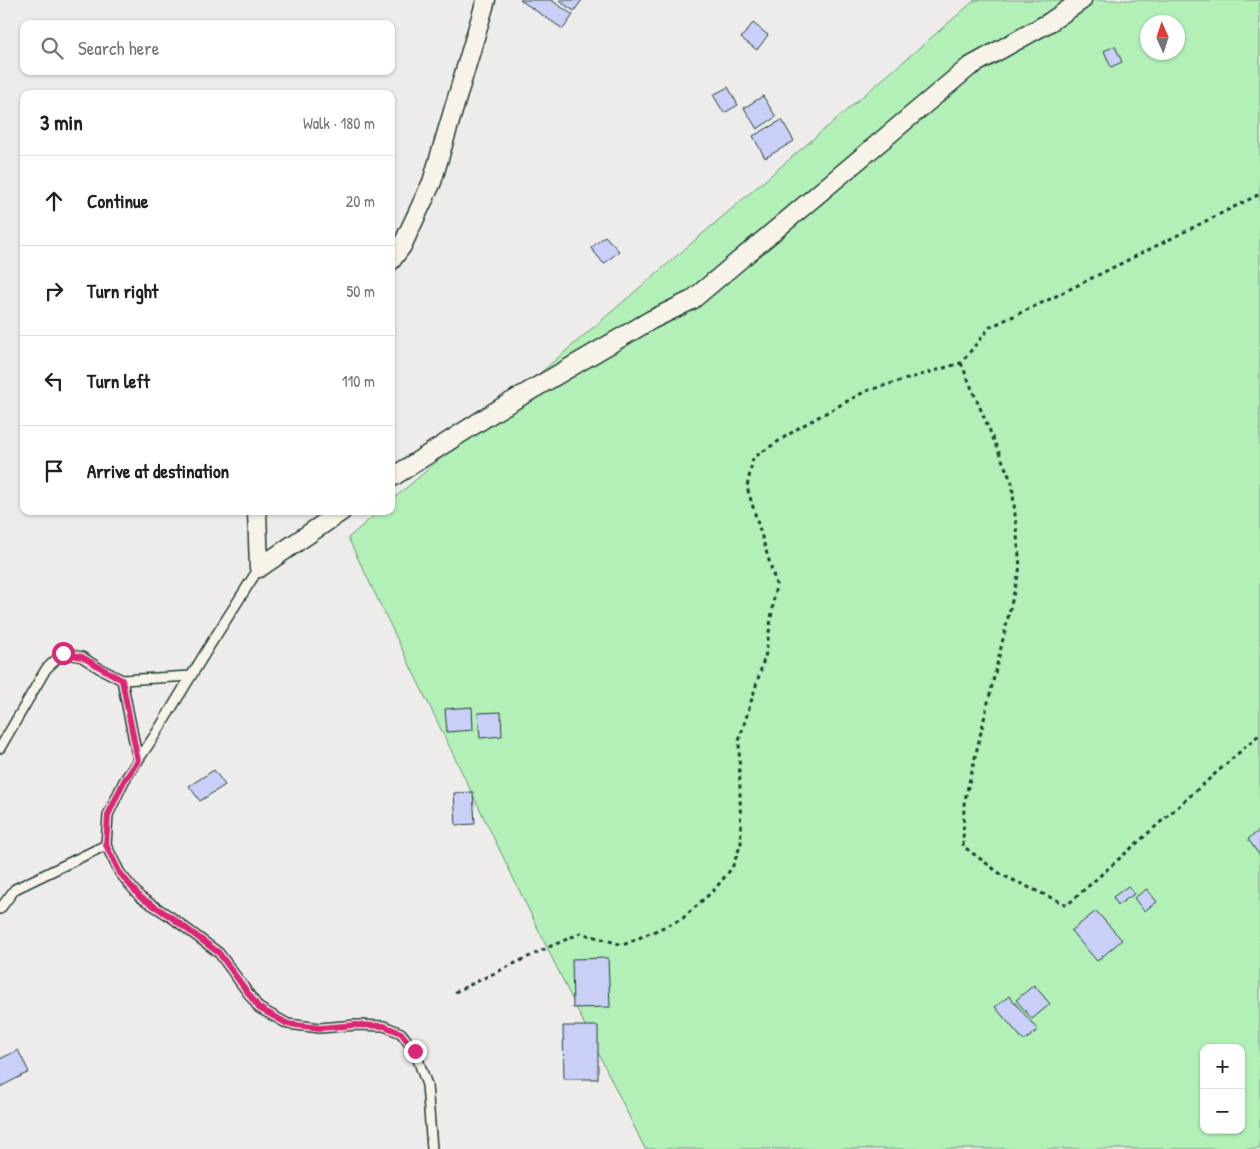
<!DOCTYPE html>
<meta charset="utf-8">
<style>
:root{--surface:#fff;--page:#f2f2f2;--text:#202124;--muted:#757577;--line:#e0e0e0}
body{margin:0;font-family:"Patrick Hand",sans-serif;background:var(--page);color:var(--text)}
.controls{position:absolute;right:15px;bottom:15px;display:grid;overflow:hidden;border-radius:10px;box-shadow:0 1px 4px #0004}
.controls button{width:45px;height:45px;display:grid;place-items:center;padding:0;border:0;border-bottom:1px solid var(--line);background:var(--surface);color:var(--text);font:25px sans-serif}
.compass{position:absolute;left:1140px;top:15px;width:45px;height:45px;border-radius:50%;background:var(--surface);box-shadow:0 1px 4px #0004;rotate:357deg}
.stop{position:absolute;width:15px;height:15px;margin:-11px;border:4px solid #db2777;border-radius:50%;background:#fff}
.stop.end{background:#db2777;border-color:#fff;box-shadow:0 1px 5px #0008}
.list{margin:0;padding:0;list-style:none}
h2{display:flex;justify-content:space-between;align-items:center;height:65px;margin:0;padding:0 20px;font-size:21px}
h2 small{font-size:16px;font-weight:400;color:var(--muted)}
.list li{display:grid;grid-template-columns:32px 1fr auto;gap:15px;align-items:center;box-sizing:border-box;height:90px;padding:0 20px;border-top:1px solid var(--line)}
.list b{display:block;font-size:19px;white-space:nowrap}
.list em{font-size:16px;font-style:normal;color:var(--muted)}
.icon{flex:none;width:28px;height:28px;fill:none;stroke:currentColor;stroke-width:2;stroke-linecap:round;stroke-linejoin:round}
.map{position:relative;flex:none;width:1260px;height:1149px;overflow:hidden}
.search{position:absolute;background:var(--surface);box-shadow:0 1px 4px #0004;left:20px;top:20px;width:375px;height:55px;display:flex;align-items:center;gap:12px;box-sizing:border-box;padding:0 18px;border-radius:10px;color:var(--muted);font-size:19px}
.panel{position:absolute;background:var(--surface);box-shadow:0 1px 4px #0004;left:20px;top:90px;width:375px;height:425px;border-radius:10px}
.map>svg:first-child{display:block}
</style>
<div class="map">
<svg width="1260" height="1149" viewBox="0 0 1260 1149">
<rect width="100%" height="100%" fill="#eeeceb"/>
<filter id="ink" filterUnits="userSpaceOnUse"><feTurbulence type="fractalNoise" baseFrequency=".02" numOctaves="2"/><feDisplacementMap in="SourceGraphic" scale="10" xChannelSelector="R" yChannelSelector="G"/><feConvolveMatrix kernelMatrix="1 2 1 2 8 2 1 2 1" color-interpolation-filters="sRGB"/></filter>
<g filter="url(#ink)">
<path fill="#b2f0b7" stroke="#689676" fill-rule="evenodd" d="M975 0H1260V1149H645L348 538 379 511H391V501ZM1148 22H1178V52H1148ZM1204 1048H1241V1130H1204Z"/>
<path fill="#c9cff7" stroke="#1f3d34" d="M520 0H551L573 15 563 29Z
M560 0H582L574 11 559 1Z
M753 23 768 35 757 50 741 38Z
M1115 46 1122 62 1111 67 1104 51Z
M728 87 738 105 724 113 713 95Z
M763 96 776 117 757 129 744 108Z
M782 120 794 141 765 158 753 136Z
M605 236 619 251 604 264 591 248Z
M472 707 473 730 447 732 445 709Z
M501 712 502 736 480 738 478 713Z
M214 770 225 785 200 801 189 786Z
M473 792 475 824 456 825 454 793Z
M1260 830V856L1248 839Z
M1128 886 1134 894 1118 905 1113 897Z
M1147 889 1157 902 1144 911 1134 898Z
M1096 911 1122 940 1097 961 1071 931Z
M608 958 610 1007 573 1008 572 959Z
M1034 985 1050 1004 1032 1019 1016 1000Z
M1009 996 1038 1030 1024 1041 995 1007Z
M563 1026H598V1079H564Z
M18 1050 29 1072 0 1087V1059Z"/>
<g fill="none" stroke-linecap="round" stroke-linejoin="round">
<g stroke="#1f3d34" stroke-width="12">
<path id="service" d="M259 568 210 645 157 732 124 781 108 815 106 845 120 873 140 897 171 917 219 953 259 1008 288 1024 320 1028 356 1025 384 1026 401 1033 415 1051 427 1085 432 1149
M122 680 138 761
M0 748 46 669 63 653 82 657 99 668 122 680 191 676
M0 909 15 889 106 845"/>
</g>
<g stroke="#1f3d34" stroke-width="21">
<path id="minor" d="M391 261 402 246 432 182 486 0
M391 478 499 409 651 320 692 300 969 67 1050 22 1082 0
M257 511 259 568
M259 568 342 511"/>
</g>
<path stroke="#1f3d34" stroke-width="3" stroke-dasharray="4 4" stroke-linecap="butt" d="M961 363 1012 483 1020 567 964 804 963 846 1002 875 1067 905 1260 734
M455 992 549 947 581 933 623 945 682 919 714 890 732 868 741 844 739 741 766 653 776 584 747 487 753 458 800 427 866 391 961 363 990 327 1048 300 1260 194"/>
<use href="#service" stroke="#f7f3e8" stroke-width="9"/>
<use href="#minor" stroke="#f7f3e8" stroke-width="18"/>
</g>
</g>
<g fill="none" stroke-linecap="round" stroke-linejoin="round" filter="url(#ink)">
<path stroke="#db2777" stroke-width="6" d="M63 653 82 657 122 680 138 761 124 781 108 815 106 845 120 873 140 897 171 917 219 953 259 1008 288 1024 320 1028 356 1025 384 1026 401 1033 415 1051"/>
</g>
</svg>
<div class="controls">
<button>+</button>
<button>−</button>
</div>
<svg class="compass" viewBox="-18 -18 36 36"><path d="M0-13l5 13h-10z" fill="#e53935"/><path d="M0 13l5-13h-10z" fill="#757577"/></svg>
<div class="stop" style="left:63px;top:653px"></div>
<div class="stop end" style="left:415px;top:1051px"></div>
<div class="search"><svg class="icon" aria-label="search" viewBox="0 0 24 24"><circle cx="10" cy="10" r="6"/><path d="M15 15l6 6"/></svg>Search here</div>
<section class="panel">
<h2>3 min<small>Walk · 180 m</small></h2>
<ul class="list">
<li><svg class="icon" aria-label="ahead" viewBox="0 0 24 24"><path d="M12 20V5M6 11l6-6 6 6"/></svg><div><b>Continue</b></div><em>20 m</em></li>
<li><svg class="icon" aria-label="right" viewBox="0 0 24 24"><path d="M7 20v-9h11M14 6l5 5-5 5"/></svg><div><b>Turn right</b></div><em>50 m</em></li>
<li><svg class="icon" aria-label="left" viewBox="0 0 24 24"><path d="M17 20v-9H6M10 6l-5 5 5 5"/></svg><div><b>Turn left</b></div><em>110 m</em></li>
<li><svg class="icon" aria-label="arrive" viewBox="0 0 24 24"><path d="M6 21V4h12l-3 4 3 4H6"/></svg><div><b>Arrive at destination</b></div></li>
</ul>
</section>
</div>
